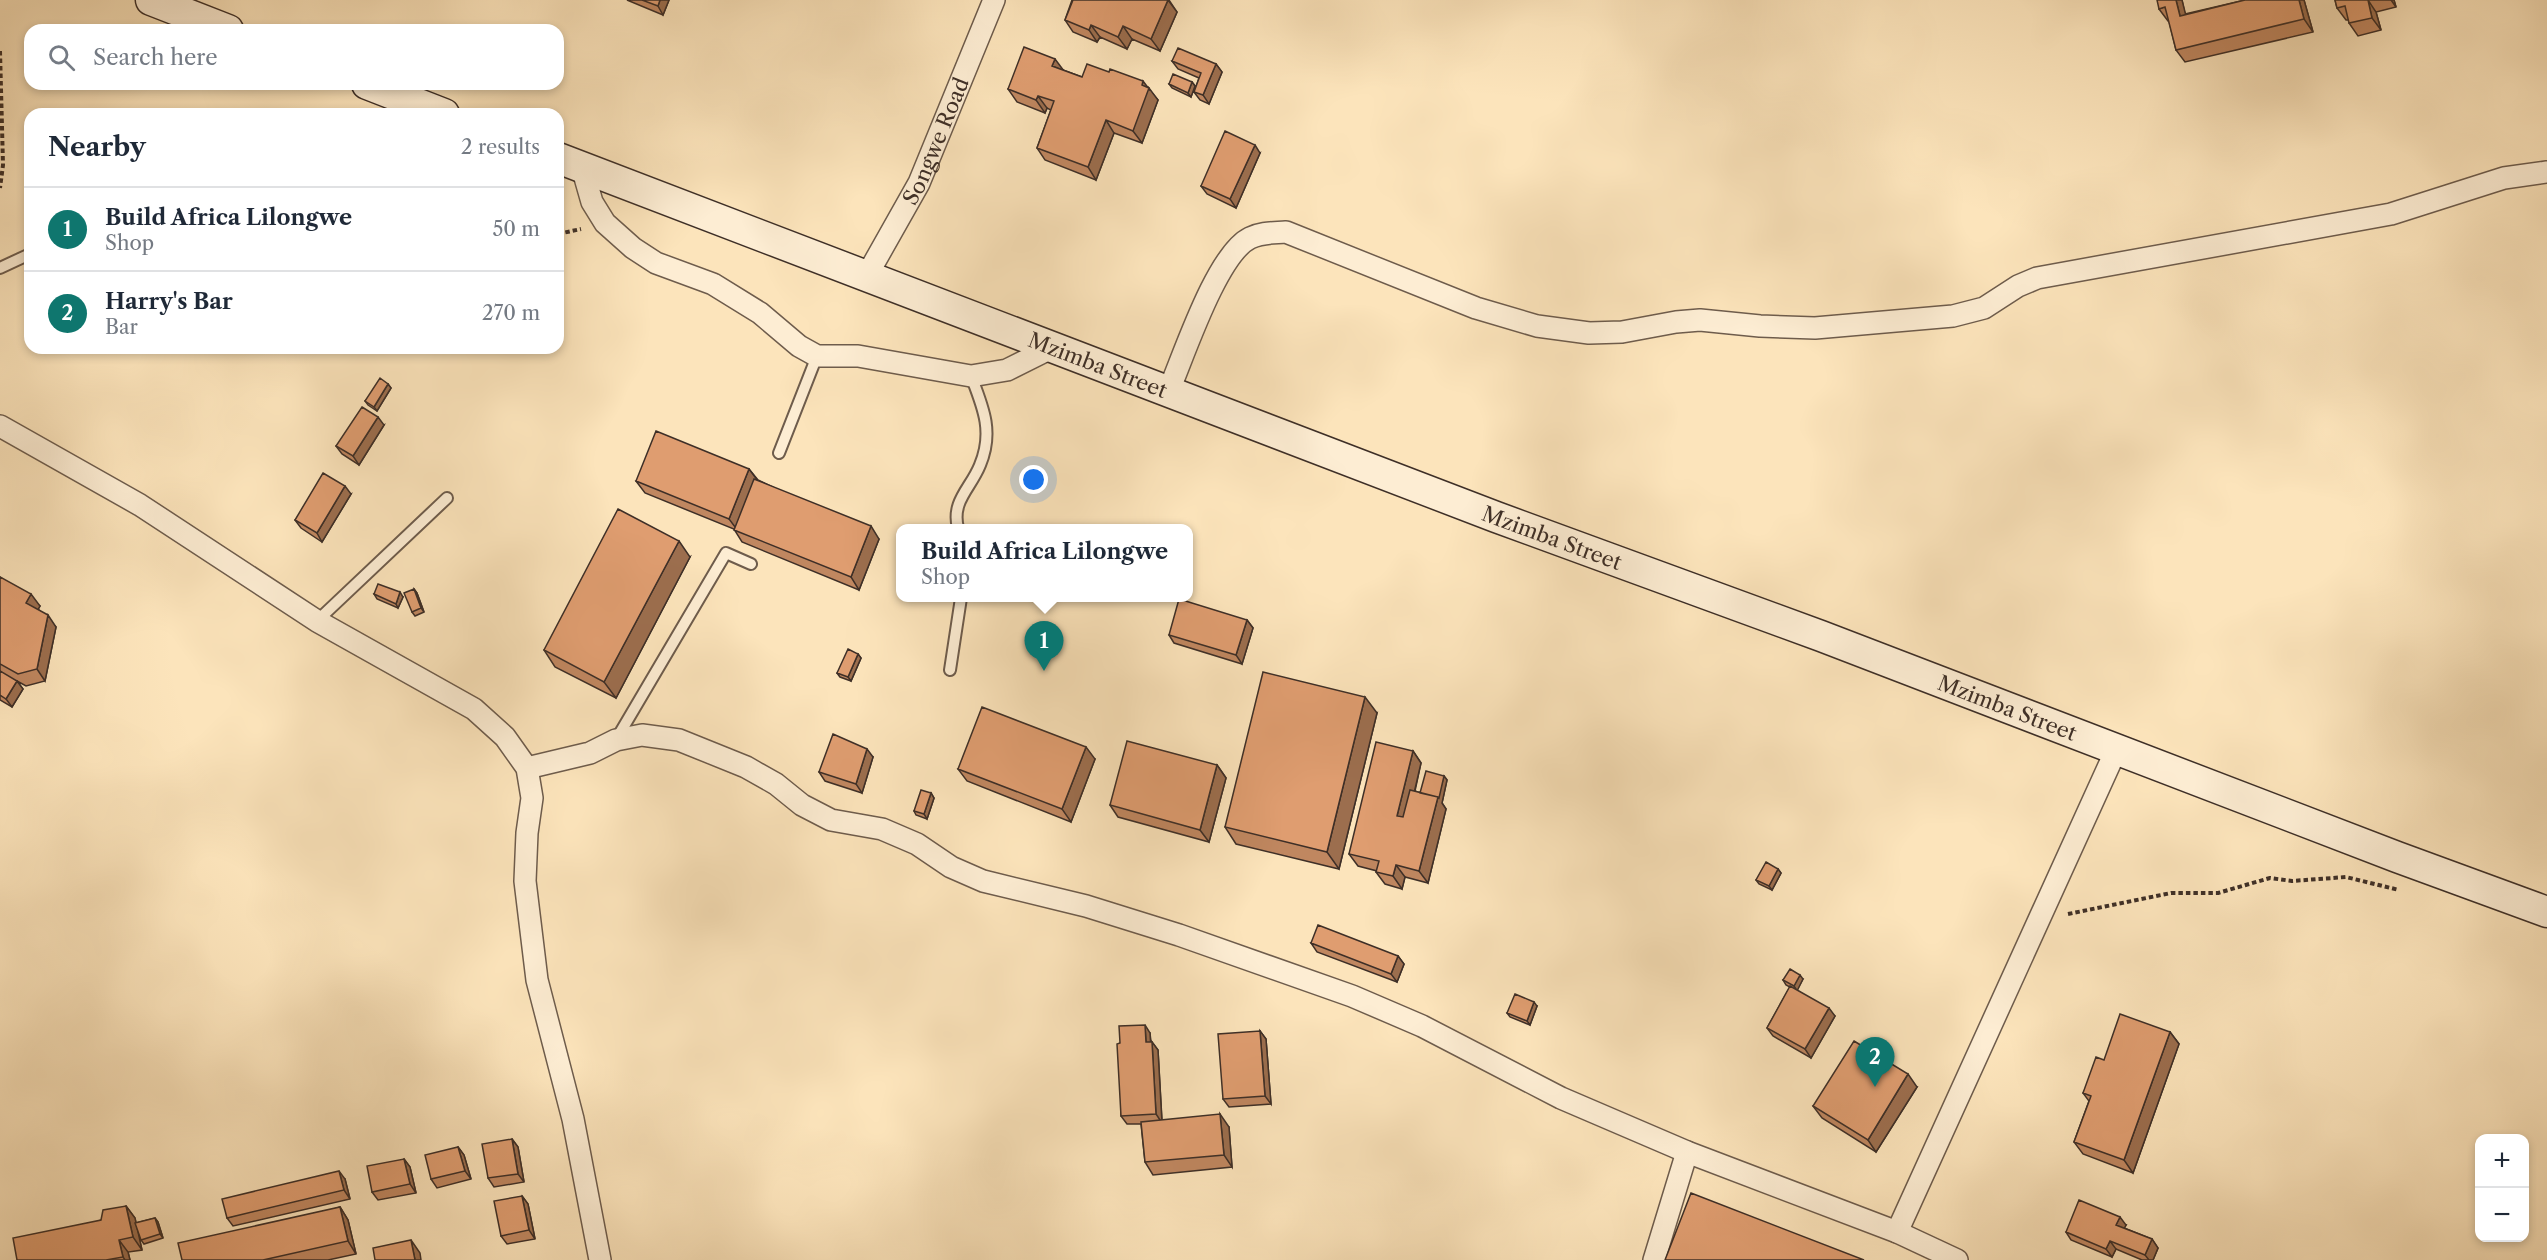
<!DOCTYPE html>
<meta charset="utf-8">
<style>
:root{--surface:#fff;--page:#f6f6f7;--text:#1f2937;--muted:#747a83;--line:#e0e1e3;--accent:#0f766e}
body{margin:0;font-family:"Libre Caslon Text",serif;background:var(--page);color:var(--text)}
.controls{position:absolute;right:18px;bottom:18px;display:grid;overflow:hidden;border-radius:12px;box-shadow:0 3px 9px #0003}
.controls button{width:54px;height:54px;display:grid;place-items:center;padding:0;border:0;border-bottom:2px solid var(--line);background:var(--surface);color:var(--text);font:30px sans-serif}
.you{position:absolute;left:1034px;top:480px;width:21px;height:21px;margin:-15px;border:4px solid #fff;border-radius:50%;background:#1a73e8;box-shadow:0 0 0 9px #1a73e833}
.badge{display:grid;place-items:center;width:39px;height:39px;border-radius:50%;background:var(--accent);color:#fff;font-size:20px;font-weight:700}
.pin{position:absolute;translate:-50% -50px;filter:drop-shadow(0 2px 3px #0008)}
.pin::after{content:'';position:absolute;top:32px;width:21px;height:18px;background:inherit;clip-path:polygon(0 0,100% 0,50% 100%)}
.popup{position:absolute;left:896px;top:524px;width:297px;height:78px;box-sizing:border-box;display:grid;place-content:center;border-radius:12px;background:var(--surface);filter:drop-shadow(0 2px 4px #0005);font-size:20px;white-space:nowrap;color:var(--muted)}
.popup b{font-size:22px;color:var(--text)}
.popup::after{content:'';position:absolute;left:50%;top:100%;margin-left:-12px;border:12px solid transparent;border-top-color:var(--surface)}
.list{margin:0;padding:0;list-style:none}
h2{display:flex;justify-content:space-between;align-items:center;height:78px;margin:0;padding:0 24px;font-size:26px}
h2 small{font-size:20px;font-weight:400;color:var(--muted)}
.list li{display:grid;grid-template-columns:39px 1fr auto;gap:18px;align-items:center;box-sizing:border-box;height:84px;padding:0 24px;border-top:2px solid var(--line)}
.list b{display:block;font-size:22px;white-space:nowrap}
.list p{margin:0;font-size:20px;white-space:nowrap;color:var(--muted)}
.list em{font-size:20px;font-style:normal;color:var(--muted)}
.icon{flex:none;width:33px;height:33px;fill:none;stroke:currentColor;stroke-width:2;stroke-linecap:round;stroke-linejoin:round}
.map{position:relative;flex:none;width:2547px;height:1260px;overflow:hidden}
.search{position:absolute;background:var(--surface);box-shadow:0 3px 9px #0003;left:24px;top:24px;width:540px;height:66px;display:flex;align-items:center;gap:15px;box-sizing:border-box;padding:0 21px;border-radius:18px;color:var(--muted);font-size:22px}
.panel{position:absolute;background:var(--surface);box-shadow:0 3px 9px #0003;left:24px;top:108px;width:540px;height:246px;border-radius:18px}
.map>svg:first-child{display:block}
</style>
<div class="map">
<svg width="2547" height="1260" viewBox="0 0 2547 1260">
<rect width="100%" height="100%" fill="#fce4bb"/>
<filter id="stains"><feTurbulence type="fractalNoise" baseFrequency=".00333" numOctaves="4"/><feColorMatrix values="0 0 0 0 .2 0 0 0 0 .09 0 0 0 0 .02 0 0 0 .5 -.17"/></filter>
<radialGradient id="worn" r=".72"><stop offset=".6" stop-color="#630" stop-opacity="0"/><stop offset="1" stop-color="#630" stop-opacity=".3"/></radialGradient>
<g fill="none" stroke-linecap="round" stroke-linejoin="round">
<g stroke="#6e5c4c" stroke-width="14">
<path id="service" d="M0 268 30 254
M779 453 817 356
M958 528C951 501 971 488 980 465 994 432 983 407 971 376
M317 621 447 498
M950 670 961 598
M617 738 726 553 751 564"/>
</g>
<g stroke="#6e5c4c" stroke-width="24">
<g id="minor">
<path d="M582 167 592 202 605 223 633 248 656 263 713 284 760 313 799 346 817 356H858L971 376 1007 370 1053 347"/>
<path id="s1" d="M866 277 919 183 994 0"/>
<path d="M1169 390C1184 355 1217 254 1250 238 1262 232 1274 233 1286 232L1476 308 1537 326 1589 333 1622 332 1676 322 1700 320 1760 326 1815 328 1953 316 1984 308 2018 286 2037 278 2391 214 2504 178 2547 172"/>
<path d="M0 426 140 505 317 621 474 709 505 737 527 768 532 798 527 833 525 881 537 980 573 1119 600 1260"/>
<path d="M527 768 590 753 616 740 642 735 679 740 746 767 776 784 802 805 831 820 882 829 917 844 951 867 983 881 1086 906 1179 935 1352 996 1422 1026 1561 1098 1687 1152 1897 1232 1957 1260"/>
<path d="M1897 1232 2117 748"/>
<path d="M1654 1260 1687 1152"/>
</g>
</g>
<g stroke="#3e2f27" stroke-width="33">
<g id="secondary">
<path d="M151 0 228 30"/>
<path d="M367 84 444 114"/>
<path id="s2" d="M558 158 1496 517 1821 636 2397 857 2547 912"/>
</g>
</g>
<path stroke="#3e2f27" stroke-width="4" stroke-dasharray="4.5 3" stroke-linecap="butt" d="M0 51 3 165 0 188
M558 234 581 229
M2068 914 2171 893H2218L2270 878 2292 881 2346 877 2399 890"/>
<use href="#service" stroke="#fdedd3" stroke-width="10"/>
<use href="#minor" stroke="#fdedd3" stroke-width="21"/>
<use href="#secondary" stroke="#fdedd3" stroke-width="30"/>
</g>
<path fill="#c08760" stroke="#3e2f27" stroke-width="1.5" d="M627 0H669L663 15Z
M1072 0H1169L1177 12 1160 51 1132 39 1127 49 1100 37 1097 42 1073 32 1065 20Z
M2182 0 2185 14 2245 0H2304L2313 32 2185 62 2176 50 2169 21H2168L2159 9Z
M2335 0H2394L2396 7 2376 12 2381 30 2358 36 2349 23V20H2346L2337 8Z
M1172 61 1216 64 1222 72 1209 104 1200 100 1194 92 1199 78 1178 69Z
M1063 70 1082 77 1147 87 1158 100 1142 143 1114 133 1096 180 1045 160 1037 148 1051 110 1047 108 1045 113 1017 102 1008 89Z
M1192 82 1195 86 1191 97 1172 88 1169 84Z
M1260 153 1236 208 1207 194 1201 186Z
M388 384 391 388 377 411 368 405 365 401Z
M384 425 359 465 342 454 336 446Z
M749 469 758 480 879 539 859 590 742 542 734 529 645 493 636 481Z
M351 494 322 542 301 528 295 520Z
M690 557 616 698 555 667 544 650Z
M0 577 40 606 38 609 56 627 45 681 26 686 17 681 23 689 12 707 0 700Z
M414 589 417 593 424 612 415 616 412 612Z
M374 594 403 597 398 608 377 599Z
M1247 620 1253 628 1242 664 1174 643 1169 635Z
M858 654 861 658 851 681 840 677 837 673Z
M1377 713 1339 869 1236 844 1225 827Z
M1413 751 1421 763 1415 791 1420 793 1444 776 1447 780 1442 803 1446 809 1428 883 1405 877 1402 889 1385 884 1376 872 1377 871 1358 866 1349 854Z
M873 757 862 793 825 781 819 772Z
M1095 759 1071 822 967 781 958 769Z
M1217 765 1226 778 1209 842 1118 817 1110 805Z
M931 793 934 798 927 819 916 815 914 811Z
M1778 869 1781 873 1772 890 1759 884 1756 880Z
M1311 943 1398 956 1404 964 1397 982 1317 952Z
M1803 979 1797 990 1835 1016 1811 1058 1773 1036 1767 1028 1790 987 1786 985 1783 980Z
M1537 1006 1530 1025 1510 1017 1507 1013Z
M1260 1031 1266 1039 1271 1104 1229 1107 1223 1099Z
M2170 1032 2179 1044 2133 1173 2083 1154 2074 1142 2089 1101 2083 1093 2104 1060Z
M1150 1033 1151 1042H1152L1158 1050 1162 1120 1229 1127 1232 1167 1153 1175 1145 1162 1141 1124H1127L1121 1116 1120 1043Z
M1917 1087 1876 1152 1822 1118 1813 1106Z
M512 1139 518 1147 524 1182 494 1187 488 1178Z
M458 1147 464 1155 471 1179 437 1188 431 1179Z
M404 1159 410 1167 416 1193 378 1200 372 1192Z
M345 1179 350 1199 233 1226 227 1218Z
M522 1196 528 1204 535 1239 507 1244 501 1236Z
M126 1206 135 1218 136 1223 155 1218 158 1222 163 1238 144 1244 141 1240 137 1229 142 1250 128 1252 130 1260H17L101 1220Z
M340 1207 348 1220 356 1254 328 1260H182Z
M2126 1225 2124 1228 2152 1239 2158 1248 2153 1260H2142L2116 1249 2112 1257 2071 1240 2066 1232Z"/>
<path fill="#9c6e4e" stroke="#3e2f27" stroke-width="1.5" d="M660 0H669L663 15 658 6Z
M1168 0 1177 12 1160 51 1151 39Z
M2176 0H2182L2189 28 2180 16Z
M2299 0H2304L2313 32 2304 19Z
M2368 0 2376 12 2381 30 2372 18Z
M2391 0H2394L2396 7Z
M1091 25 1100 37 1097 42 1089 30Z
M1123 26 1132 39 1127 49 1118 37Z
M1055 59 1064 71 1052 66Z
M1216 64 1222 72 1209 104 1203 95Z
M1143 81 1149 89V88L1158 100 1142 143 1133 131Z
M1192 82 1195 86 1191 97 1188 93Z
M1038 96 1047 108 1045 113 1036 100Z
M1106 120 1114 133 1096 180 1088 167Z
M1255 145 1260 153 1236 208 1230 199Z
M388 384 391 388 377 411 374 407Z
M378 417 384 425 359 465 353 456Z
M749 469 758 481 738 531 729 519Z
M345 486 351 494 322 542 317 533Z
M871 526 879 539 859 590 851 577Z
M679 541 690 557 616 698 604 682Z
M414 589 417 593 424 612 421 608Z
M400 592 403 597 398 608 396 604Z
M31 594 40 606 35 615 26 603Z
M48 615 56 627 45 681 37 669Z
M1247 620 1253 628 1242 664 1236 655Z
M858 654 861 658 851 681 848 677Z
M17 681 23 689 12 707 6 699Z
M1365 697 1377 713 1339 869 1327 852Z
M1086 747 1095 759 1071 822 1062 809Z
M867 749 873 757 862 793 856 784Z
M1413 751 1421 763 1406 828 1397 816Z
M1217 765 1226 778 1209 842 1200 830Z
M1444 776 1447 780 1442 803 1446 809 1428 883 1419 871 1438 797Z
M931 793 934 798 927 819 924 814Z
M1396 865 1405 877 1402 889 1393 876Z
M1778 869 1781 873 1772 890 1769 886Z
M1398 956 1404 964 1397 982 1391 974Z
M1800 975 1803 979 1797 991 1794 986Z
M1534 1002 1537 1006 1530 1025 1527 1021Z
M1829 1008 1835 1016 1811 1058 1805 1049Z
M1145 1025 1150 1033 1151 1050 1146 1042Z
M1260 1031 1266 1039 1271 1104 1265 1096Z
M2170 1032 2179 1044 2133 1173 2124 1160Z
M1152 1042 1158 1050 1162 1123 1156 1114Z
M1908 1074 1917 1087 1876 1152 1868 1140Z
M1220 1114 1229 1127 1232 1167 1224 1155Z
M512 1139 518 1147 524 1182 518 1174Z
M458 1147 464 1155 471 1179 465 1171Z
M404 1159 410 1167 416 1193 410 1184Z
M339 1171 345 1179 350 1199 344 1190Z
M522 1196 528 1204 535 1239 529 1230Z
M126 1206 135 1218 142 1250 133 1237Z
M340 1207 348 1220 356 1254 348 1241Z
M2120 1217 2126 1225 2122 1233 2116 1225Z
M155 1218 158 1222 163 1238 160 1234Z
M2152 1239 2158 1248 2153 1260H2149L2145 1255Z
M119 1240 128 1252 130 1260H125L123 1257Z
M411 1240 420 1253 421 1260H415Z
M2110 1241 2116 1249 2112 1257 2106 1249Z"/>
<path fill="#df9d70" stroke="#3e2f27" stroke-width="1.5" d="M642 0H660L658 6Z
M1073 0H1168L1151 39 1123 26 1118 37 1091 25 1089 30 1065 20Z
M2157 0H2176L2180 16 2245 0H2299L2304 19 2176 50 2165 7 2159 9Z
M2335 0H2368L2372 18 2349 23 2345 6 2337 8Z
M1024 47 1055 59 1052 66 1082 77 1087 64 1109 72 1110 69 1143 81 1142 85 1149 88 1133 131 1106 120 1088 167 1037 148 1054 101 1038 96 1036 100 1008 89Z
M1178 48 1216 64 1203 95 1194 92 1201 73 1172 61Z
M1173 74 1192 82 1188 93 1169 84Z
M1225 131 1255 145 1230 199 1201 186Z
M380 378 388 384 374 407 365 401Z
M362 407 378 417 353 456 336 446Z
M656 431 749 469 729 519 636 481Z
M323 473 345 486 317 533 295 520Z
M754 479 871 526 851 577 734 530Z
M618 509 679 541 604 682 544 650Z
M0 577 31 594 26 603 48 615 37 669 18 674 0 664Z
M378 584 400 592 396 604 374 594Z
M414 589 421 608 412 612 404 593Z
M1179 599 1247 620 1236 655 1169 635Z
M848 649 858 654 848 677 837 673Z
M0 671 17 681 6 699 0 695Z
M1263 672 1365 697 1327 852 1225 827Z
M982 707 1086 747 1062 809 958 769Z
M833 734 867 749 856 784 819 772Z
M1127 741 1217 765 1200 830 1110 805Z
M1376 742 1413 751 1397 816 1403 817 1410 790 1438 797 1419 871 1396 865 1393 876 1376 872 1379 861 1349 854Z
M1426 771 1444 776 1439 798 1438 797 1420 793Z
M921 790 931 793 924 814 914 811Z
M1766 862 1778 869 1769 886 1756 880Z
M1318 925 1398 956 1391 974 1311 943Z
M1790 969 1800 975 1794 986 1783 980Z
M1790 986 1829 1008 1805 1049 1767 1028Z
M1515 994 1534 1002 1527 1021 1507 1013Z
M2120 1014 2170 1032 2124 1160 2074 1142 2091 1096 2083 1093 2096 1057 2104 1060Z
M1145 1025 1146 1042H1152L1156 1114 1121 1116 1117 1044 1120 1043 1119 1026Z
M1260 1031 1265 1096 1223 1099 1218 1034Z
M1854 1041 1908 1074 1868 1140 1813 1106Z
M1220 1114 1224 1155 1145 1162 1141 1122Z
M512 1139 518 1174 488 1178 482 1144Z
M458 1147 465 1171 431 1179 425 1155Z
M404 1159 410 1184 372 1192 367 1166Z
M339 1171 344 1190 227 1218 222 1199Z
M1691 1193 1864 1260H1665Z
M522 1196 529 1230 501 1236 494 1201Z
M2079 1200 2120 1217 2116 1225 2152 1239 2145 1255 2110 1241 2106 1249 2066 1232Z
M126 1206 133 1237 119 1240 123 1257 106 1260H17L13 1238 101 1220 103 1210Z
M340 1207 348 1241 263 1260H182L178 1243Z
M155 1218 160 1234 141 1240 135 1223Z
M411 1240 415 1260H375L373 1248Z"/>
<g text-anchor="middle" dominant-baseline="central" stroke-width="4.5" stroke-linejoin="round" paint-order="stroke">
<g font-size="21" fill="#3e2f27" stroke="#fdedd3">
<text stroke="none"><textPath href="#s1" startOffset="153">Songwe Road</textPath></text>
<text stroke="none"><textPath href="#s2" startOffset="578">Mzimba Street</textPath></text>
<text stroke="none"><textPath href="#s2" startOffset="1064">Mzimba Street</textPath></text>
<text stroke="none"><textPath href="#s2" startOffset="1550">Mzimba Street</textPath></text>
</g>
</g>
<rect width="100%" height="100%" filter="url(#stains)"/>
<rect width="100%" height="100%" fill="url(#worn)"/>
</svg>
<div class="controls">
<button>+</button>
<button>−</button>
</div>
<div class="you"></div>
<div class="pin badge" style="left:1044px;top:671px">1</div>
<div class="popup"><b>Build Africa Lilongwe</b>Shop</div>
<div class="pin badge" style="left:1875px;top:1087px">2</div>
<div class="search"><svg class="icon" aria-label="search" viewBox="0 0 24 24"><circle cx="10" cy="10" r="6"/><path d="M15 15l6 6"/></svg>Search here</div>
<section class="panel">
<h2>Nearby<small>2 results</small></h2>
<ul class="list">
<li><span class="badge">1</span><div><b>Build Africa Lilongwe</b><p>Shop</p></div><em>50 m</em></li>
<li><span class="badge">2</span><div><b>Harry's Bar</b><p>Bar</p></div><em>270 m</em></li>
</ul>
</section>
</div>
